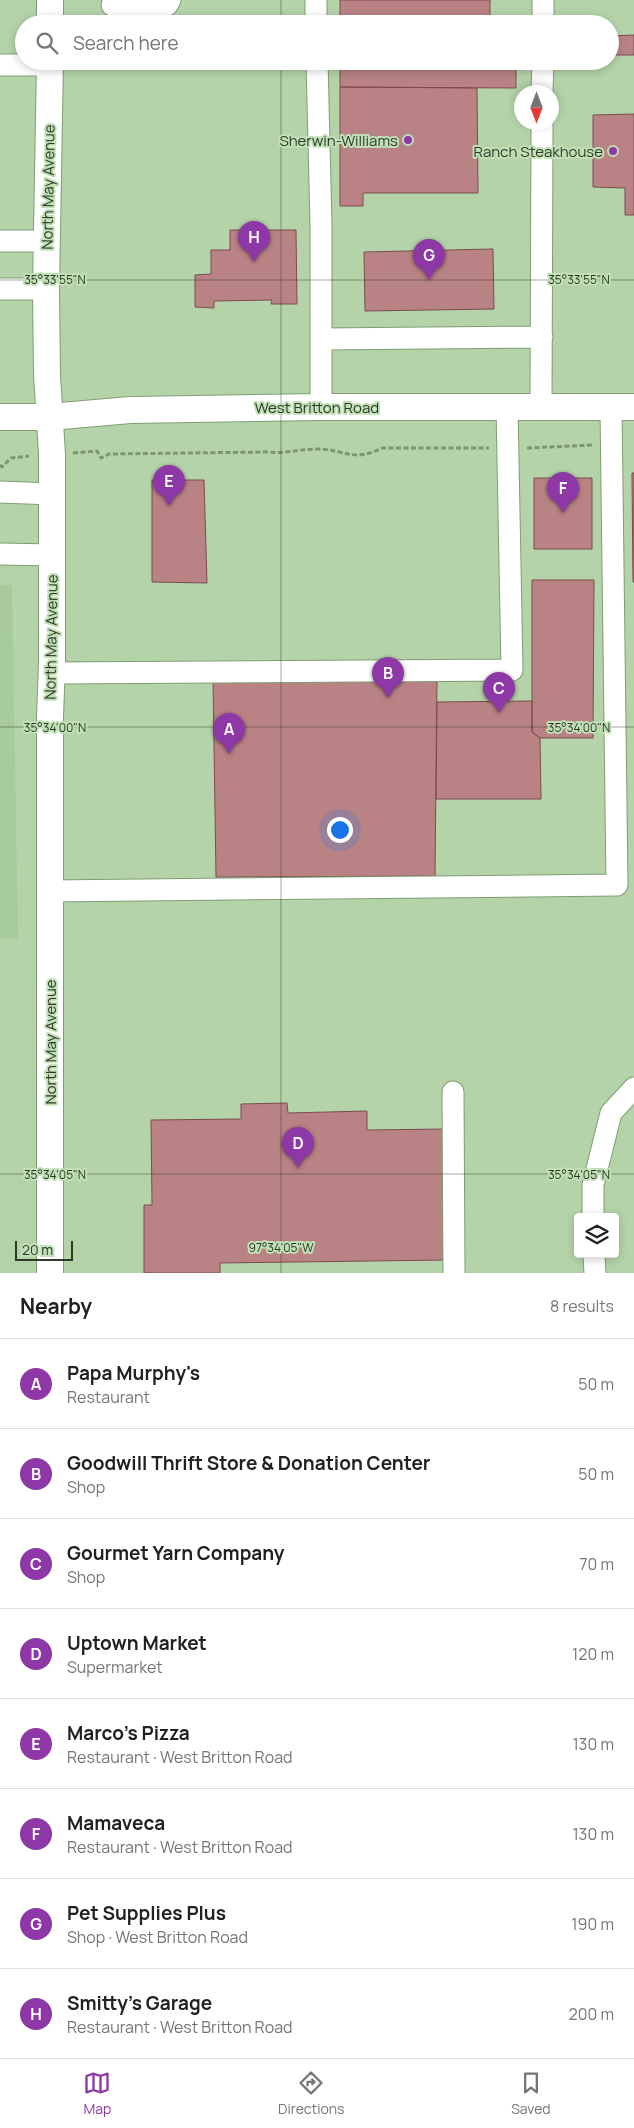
<!DOCTYPE html>
<meta charset="utf-8">
<style>
:root{--surface:#fff;--page:#f6f6f6;--text:#202124;--muted:#757577;--line:#e0e0e0;--accent:#8d38a6}
body{margin:0;font-family:Manrope,sans-serif;background:var(--page);color:var(--text)}
.controls{position:absolute;right:15px;bottom:15px;display:grid;overflow:hidden;border-radius:5px;box-shadow:0 2px 8px #0003}
.controls button{width:45px;height:45px;display:grid;place-items:center;padding:0;border:0;border-bottom:1px solid var(--line);background:var(--surface);color:var(--text);font:25px sans-serif}
.compass{position:absolute;left:514px;top:85px;width:45px;height:45px;border-radius:50%;background:var(--surface);box-shadow:0 2px 8px #0003;rotate:180deg}
.scale{position:absolute;left:15px;bottom:12px;width:58px;box-sizing:border-box;padding-left:5px;border:2px solid #2e3a29;border-top:0;font-size:14px;line-height:18px;white-space:nowrap;color:#2e3a29;-webkit-text-stroke:4px #c1e0b6;paint-order:stroke}
.you{position:absolute;left:339px;top:829px;width:18px;height:18px;margin:-12px;border:4px solid #fff;border-radius:50%;background:#1a73e8;box-shadow:0 0 0 8px #1a73e833}
.badge{display:grid;place-items:center;width:32px;height:32px;border-radius:50%;background:var(--accent);color:#fff;font-size:16px;font-weight:700}
.pin{position:absolute;translate:-50% -41px;filter:drop-shadow(0 1px 2px #0008)}
.pin::after{content:'';position:absolute;top:26px;width:18px;height:15px;background:inherit;clip-path:polygon(0 0,100% 0,50% 100%)}
.list{margin:0;padding:0;list-style:none}
h2{display:flex;justify-content:space-between;align-items:center;height:65px;margin:0;padding:0 20px;font-size:21px}
h2 small{font-size:16px;font-weight:400;color:var(--muted)}
.list li{display:grid;grid-template-columns:32px 1fr auto;gap:15px;align-items:center;box-sizing:border-box;height:90px;padding:0 20px;border-top:1px solid var(--line)}
.list b{display:block;font-size:19px;white-space:nowrap}
.list p{margin:0;font-size:16px;white-space:nowrap;color:var(--muted)}
.list em{font-size:16px;font-style:normal;color:var(--muted)}
.icon{flex:none;width:28px;height:28px;fill:none;stroke:currentColor;stroke-width:2;stroke-linecap:round;stroke-linejoin:round}
.map{position:relative;flex:none;width:634px;height:1273px;overflow:hidden}
.search{position:absolute;background:var(--surface);box-shadow:0 2px 8px #0003;left:15px;right:15px;top:15px;height:55px;display:flex;align-items:center;gap:12px;box-sizing:border-box;padding:0 18px;border-radius:28px;color:var(--muted);font-size:19px}
.sheet{height:785px;background:var(--surface)}
nav{display:flex;justify-content:space-around;align-items:center;box-sizing:border-box;height:70px;border-top:1px solid var(--line);background:var(--surface);font-size:14px;color:var(--muted)}
nav a{display:grid;justify-items:center;gap:2px}
nav .on{color:var(--accent)}
.map>svg:first-child{display:block}
</style>
<div class="map">
<svg width="634" height="1273" viewBox="0 0 634 1273">
<rect width="100%" height="100%" fill="#b4d3a9"/>
<path fill="#a7cb9b" d="M0 585H12L18 939H0Z"/>
<path fill="#b98385" stroke="#7c4c4d" d="M340 0H490V24H340Z
M634 35V55H610V36Z
M340 61H516V88L340 87Z
M340 87 477 88 478 193H363V206H340Z
M634 114V215H625V188L593 187V115Z
M230 230H296L297 304H271L272 300 214 301V308L195 307V275L211 274V250H230Z
M493 249 494 309 365 311 364 252Z
M632 473H634V582H633Z
M534 478H592V549H534Z
M152 480H204L207 583 152 582Z
M532 580H594L593 738H540L532 732Z
M437 678 435 876 216 877 213 679Z
M532 701V732L540 738 541 799H436L437 702Z
M287 1103 288 1113 367 1111V1130L444 1129 446 1260 220 1263V1273H144V1205H152L151 1120 241 1119V1104Z"/>
<g fill="none" stroke-linecap="round" stroke-linejoin="round">
<g stroke="#809d75" stroke-width="23">
<path id="minor" d="M316 0V24
M112 5H167L170 0
M543 24V0
M317 61 321 225V407
M0 65H50
M542 92 543 61
M0 241H47
M0 289H46
M322 339 542 337
M541 407 542 122
M0 492 52 494
M0 554 52 555
M52 673 512 670 507 407
M50 891 617 885 611 407
M453 1092 454 1273
M593 1217V1185L611 1113 634 1088
M594 1254 595 1273"/>
</g>
<g stroke="#809d75" stroke-width="28">
<path id="major" d="M50 24V0
M0 417H50L130 410 321 407H634
M50 1273V717L52 661V454L47 375 46 289 50 61"/>
</g>
<path stroke="#7e9575" stroke-width="3" stroke-dasharray="5 2.5" stroke-linecap="butt" d="M527 448 593 445
M73 453 97 451 101 458 109 454 267 452C284 454 300 449 318 449 345 449 352 463 382 448H489
M0 465 2 467 11 458 29 456"/>
<use href="#minor" stroke="#fff" stroke-width="21"/>
<use href="#major" stroke="#fff" stroke-width="26"/>
</g>
<path fill="none" stroke="#2e3a29" stroke-width="1" stroke-opacity="0.45" d="M281 0V24M281 61V1273M0 280H634M0 727H634M0 1174H634"/>
<g fill="#8d38a6" stroke="#c1e0b6" stroke-width="2">
<circle cx="408" cy="140" r="5"/>
<circle cx="613" cy="151" r="5"/>
</g>
<g text-anchor="middle" dominant-baseline="central" stroke-width="4" stroke-linejoin="round" paint-order="stroke">
<g font-size="15" fill="#2e3a29" stroke="#c1e0b6" text-anchor="end">
<text x="398" y="140">Sherwin-Williams</text>
<text x="603" y="151">Ranch Steakhouse</text>
</g>
<g font-size="15" fill="#2e3a29" stroke="#c1e0b6">
<text transform="translate(48 187) rotate(-89)">North May Avenue</text>
<text x="317" y="407">West Britton Road</text>
<text transform="translate(51 637) rotate(-89)">North May Avenue</text>
<text transform="translate(50 1042) rotate(-90)">North May Avenue</text>
</g>
</g>
<g font-size="12" text-anchor="middle" fill="#2e3a29" stroke="#c1e0b6" stroke-width="4" stroke-linejoin="round" paint-order="stroke">
<text x="579" y="284">35°33'55"N</text>
<text x="55" y="284">35°33'55"N</text>
<text x="579" y="732">35°34'00"N</text>
<text x="55" y="732">35°34'00"N</text>
<text x="55" y="1179">35°34'05"N</text>
<text x="579" y="1179">35°34'05"N</text>
<text x="281" y="1252">97°34'05"W</text>
</g>
</svg>
<div class="controls">
<button><svg class="icon" aria-label="layers" viewBox="0 0 24 24"><path d="M12 4l9 5-9 5-9-5zM3 14l9 5 9-5"/></svg></button>
</div>
<svg class="compass" viewBox="-18 -18 36 36"><path d="M0-13l5 13h-10z" fill="#e53935"/><path d="M0 13l5-13h-10z" fill="#757577"/></svg>
<div class="scale">20 m</div>
<div class="you"></div>
<div class="pin badge" style="left:229px;top:754px">A</div>
<div class="pin badge" style="left:388px;top:698px">B</div>
<div class="pin badge" style="left:499px;top:713px">C</div>
<div class="pin badge" style="left:298px;top:1168px">D</div>
<div class="pin badge" style="left:169px;top:506px">E</div>
<div class="pin badge" style="left:563px;top:513px">F</div>
<div class="pin badge" style="left:429px;top:280px">G</div>
<div class="pin badge" style="left:254px;top:262px">H</div>
<div class="search"><svg class="icon" aria-label="search" viewBox="0 0 24 24"><circle cx="10" cy="10" r="6"/><path d="M15 15l6 6"/></svg>Search here</div>
</div>
<section class="sheet">
<h2>Nearby<small>8 results</small></h2>
<ul class="list">
<li><span class="badge">A</span><div><b>Papa Murphy's</b><p>Restaurant</p></div><em>50 m</em></li>
<li><span class="badge">B</span><div><b>Goodwill Thrift Store &amp; Donation Center</b><p>Shop</p></div><em>50 m</em></li>
<li><span class="badge">C</span><div><b>Gourmet Yarn Company</b><p>Shop</p></div><em>70 m</em></li>
<li><span class="badge">D</span><div><b>Uptown Market</b><p>Supermarket</p></div><em>120 m</em></li>
<li><span class="badge">E</span><div><b>Marco's Pizza</b><p>Restaurant · West Britton Road</p></div><em>130 m</em></li>
<li><span class="badge">F</span><div><b>Mamaveca</b><p>Restaurant · West Britton Road</p></div><em>130 m</em></li>
<li><span class="badge">G</span><div><b>Pet Supplies Plus</b><p>Shop · West Britton Road</p></div><em>190 m</em></li>
<li><span class="badge">H</span><div><b>Smitty's Garage</b><p>Restaurant · West Britton Road</p></div><em>200 m</em></li>
</ul>
</section>
<nav>
<a class="on"><svg class="icon" aria-label="map" viewBox="0 0 24 24"><path d="M3 6l6-2 6 2 6-2v14l-6 2-6-2-6 2zM9 4v14M15 6v14"/></svg>Map</a>
<a><svg class="icon" aria-label="directions" viewBox="0 0 24 24"><path d="M12 3l9 9-9 9-9-9zM9 14v-3h6M13 9l2 2-2 2"/></svg>Directions</a>
<a><svg class="icon" aria-label="saved" viewBox="0 0 24 24"><path d="M7 4h10v16l-5-4-5 4z"/></svg>Saved</a>
</nav>
